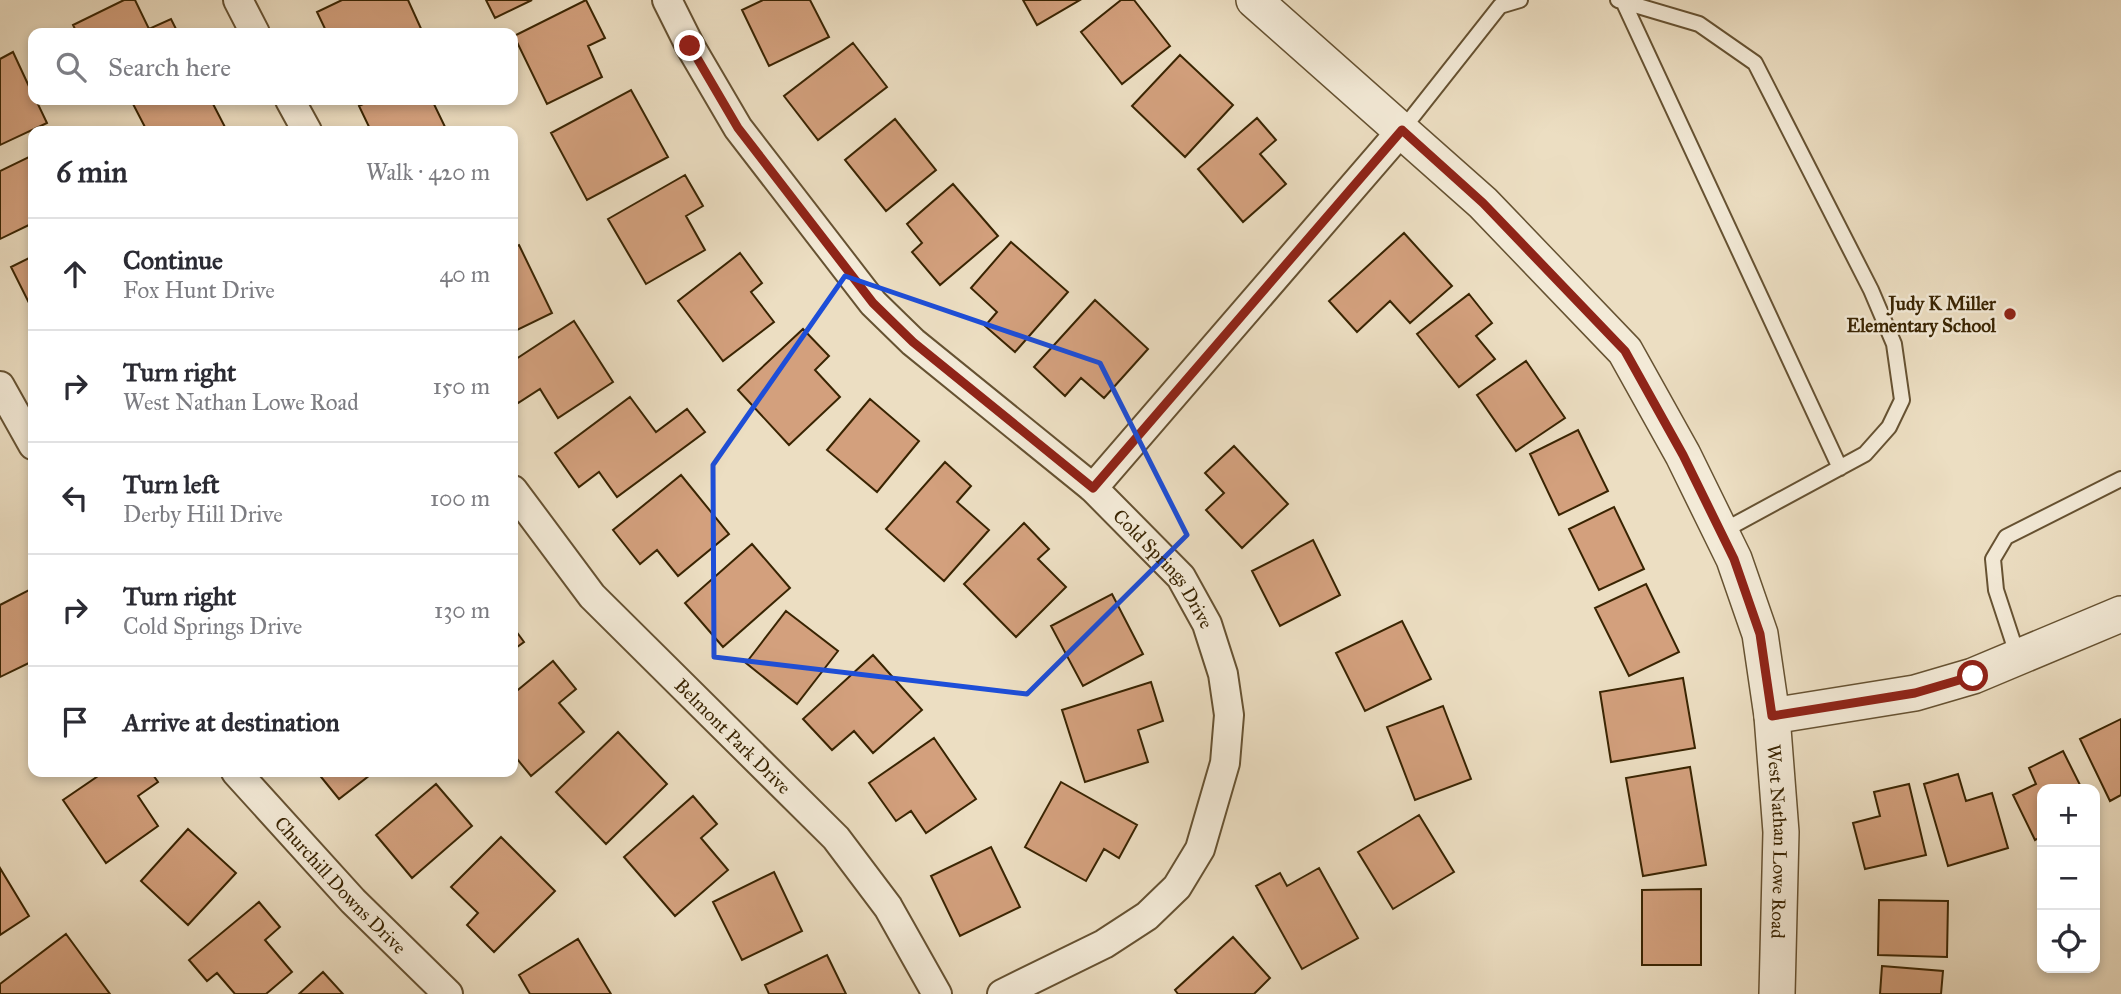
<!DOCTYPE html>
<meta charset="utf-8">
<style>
:root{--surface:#fff;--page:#f2f2f3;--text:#2b2b33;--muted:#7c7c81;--line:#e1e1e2}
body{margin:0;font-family:"IM FELL Great Primer",serif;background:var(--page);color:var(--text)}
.controls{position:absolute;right:21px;bottom:21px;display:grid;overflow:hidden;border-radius:14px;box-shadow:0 4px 10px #0003}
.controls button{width:63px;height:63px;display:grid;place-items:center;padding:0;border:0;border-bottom:2px solid var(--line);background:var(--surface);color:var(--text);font:35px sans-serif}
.stop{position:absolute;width:21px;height:21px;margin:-16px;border:5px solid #8f2418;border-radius:50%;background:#fff}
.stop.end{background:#8f2418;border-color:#fff;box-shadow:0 2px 7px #0008}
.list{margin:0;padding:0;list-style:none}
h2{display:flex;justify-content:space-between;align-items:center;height:91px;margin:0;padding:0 28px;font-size:30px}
h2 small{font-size:23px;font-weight:400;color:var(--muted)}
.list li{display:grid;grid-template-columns:46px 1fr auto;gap:21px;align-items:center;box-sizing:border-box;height:112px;padding:0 28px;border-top:2px solid var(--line)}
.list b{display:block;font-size:26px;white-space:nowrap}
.list p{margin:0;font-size:23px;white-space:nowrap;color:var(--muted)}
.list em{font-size:23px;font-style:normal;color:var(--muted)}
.icon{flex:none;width:38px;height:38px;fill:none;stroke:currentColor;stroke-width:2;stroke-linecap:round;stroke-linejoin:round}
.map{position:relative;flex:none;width:2121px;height:994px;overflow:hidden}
.search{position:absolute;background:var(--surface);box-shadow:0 4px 10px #0003;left:28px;top:28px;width:490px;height:77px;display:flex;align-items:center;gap:18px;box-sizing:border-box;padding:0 24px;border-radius:14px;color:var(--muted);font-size:26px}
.panel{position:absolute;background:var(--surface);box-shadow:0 4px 10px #0003;left:28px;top:126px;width:490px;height:651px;border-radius:14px}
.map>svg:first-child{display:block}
</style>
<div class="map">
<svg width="2121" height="994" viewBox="0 0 2121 994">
<rect width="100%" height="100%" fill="#ecdec2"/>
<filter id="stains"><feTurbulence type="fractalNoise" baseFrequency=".00286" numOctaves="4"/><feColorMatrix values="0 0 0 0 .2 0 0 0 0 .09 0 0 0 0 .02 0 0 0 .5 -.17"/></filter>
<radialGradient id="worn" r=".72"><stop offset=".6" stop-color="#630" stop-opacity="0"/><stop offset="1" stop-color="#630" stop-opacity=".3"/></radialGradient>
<path fill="#d3a07d" stroke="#392402" stroke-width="2" d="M124 0H135L149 29 171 19 178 33H77L73 25Z
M342 0H408L423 33H327L317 12Z
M486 0H532L495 18Z
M586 0 605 38 588 46 602 77 547 104 514 36Z
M763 0H810L829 37 769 66 742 10Z
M1023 0H1080L1037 25Z
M1121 0H1134L1170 46 1122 84 1081 32Z
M853 43 887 87 818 140 784 96Z
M13 52 33 95V100H36L47 123 0 145V59Z
M1180 55 1233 105 1185 157 1132 106Z
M631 90 668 157 587 200 551 133Z
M141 100H211L227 131H147L133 104Z
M371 100H432L447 131H371L359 106Z
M1257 118 1276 140 1260 154 1286 184 1243 222 1198 169Z
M895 119 936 170 886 211 845 160Z
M33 155V223L0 239V171Z
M685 175 703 206 686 216 705 250 646 284 608 219Z
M953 184 998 236 940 285 912 252 922 243 907 224Z
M1404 233 1452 286 1410 323 1390 301 1357 332 1329 301Z
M1011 242 1068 292 1015 352 985 326 997 312 971 288Z
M519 245 552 313 513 332V248Z
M740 253 762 283 751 292 774 322 723 361 678 301Z
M33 256V301L29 303 11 267Z
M1469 294 1492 323 1476 336 1495 359 1459 387 1417 334Z
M1095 300 1148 349 1104 398 1081 378 1065 396 1034 367Z
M574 321 613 382 558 418 540 389 518 403 513 395V361Z
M803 329 829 356 815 370 840 397 789 445 738 390Z
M1526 361 1565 418 1516 451 1477 395Z
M630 397 656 432 687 409 705 432 617 497 599 472 579 487 555 453Z
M870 399 919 441 877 492 827 450Z
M1578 430 1608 491 1559 515 1530 454Z
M1234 446 1288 504 1242 548 1206 510 1224 493 1205 473Z
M945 462 971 486 957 502 989 530 944 581 886 529Z
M681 475 729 534 678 576 657 550 640 564 613 530Z
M1614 507 1644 569 1599 590 1569 529Z
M1024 523 1049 549 1038 559 1066 587 1016 637 964 584Z
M1313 540 1340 595 1280 626 1252 571Z
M752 544 790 588 723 647 685 603Z
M1646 584 1679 652 1629 676 1595 608Z
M31 589 33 593V661L0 677V605Z
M1112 594 1143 654 1083 686 1051 626Z
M786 611 838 651 797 704 746 663Z
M1402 621 1431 679 1365 711 1336 653Z
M513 627 524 642 513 650Z
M873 655 922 710 873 753 854 731 832 750 803 719Z
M553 661 576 689 559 703 584 732 531 776 513 754V694Z
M1683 678 1695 748 1611 762 1600 692Z
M1151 682 1163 721 1138 730 1148 762 1085 782 1062 710Z
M1443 706 1471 779 1415 800 1387 727Z
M2121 719V795L2110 801 2080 739Z
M618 732 667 784 606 844 556 792Z
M934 738 976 799 926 833 911 811 896 821 869 783Z
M2063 751 2082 789H2042V836L2035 840 2013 795 2036 784 2029 768Z
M1690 767 1706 865 1643 876 1626 778Z
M104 772H151L158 782 138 796 158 826 106 863 63 800Z
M317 772H374L339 799Z
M1958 774 1966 801 1992 793 2008 848 1948 866 1924 784Z
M1061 782 1137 825 1119 858 1104 849 1086 881 1025 847Z
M436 784 472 826 412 878 376 835Z
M1909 784 1926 855 1865 869 1853 823 1880 816 1874 792Z
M693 796 717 824 701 838 728 870 675 916 624 857Z
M1419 815 1454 872 1393 909 1358 852Z
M188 829 236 873 188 925 141 881Z
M501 837 555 891 494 952 467 925 478 913 451 887Z
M991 847 1020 907 960 936 931 876Z
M0 868 29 916 0 935Z
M1319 868 1358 938 1302 969 1256 886 1280 873 1287 886Z
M774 872 802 931 742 960 713 902Z
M1701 889V965H1642V890Z
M1879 900 1948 901 1947 957 1878 955Z
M259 902 280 927 265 940 292 972 266 994H235L217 973 207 981 189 960Z
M66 934 110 994H0V984Z
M1233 937 1270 978 1254 994H1178L1175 990Z
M578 939 611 994H530L519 975Z
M827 955 846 994H769L765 985Z
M1882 966 1943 971 1941 994H1880Z
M323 972 343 994H299Z"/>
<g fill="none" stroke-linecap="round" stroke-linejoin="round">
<g stroke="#665232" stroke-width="18">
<path id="service" d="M1618 0 1699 24 1755 63 1871 290 1894 344 1902 400 1889 427 1865 454 1721 532
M1623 1 1840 468
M1402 130 1500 6 1520 0
M2018 657 1996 590 1993 559 2006 537 2121 479"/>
</g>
<g stroke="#665232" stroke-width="32">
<g id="minor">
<path d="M238 0 255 33"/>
<path id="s1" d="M667 0 690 46 738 128 873 303 913 342 1093 488 1181 577 1207 624 1223 674 1229 715 1225 763 1200 849 1177 887 1147 916 1104 944 1002 994"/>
<path d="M290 100 307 131"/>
<path d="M0 386 33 445"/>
<path d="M1093 488 1402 130"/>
<path id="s2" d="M513 490 592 596 836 838 888 907 937 994"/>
<path id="s3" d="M236 772 353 901 448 994"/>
</g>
</g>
<g stroke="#665232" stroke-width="38">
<g id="tertiary">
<path id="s4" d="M1254 0 1483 203 1625 351 1683 455 1734 559 1760 634 1772 716 1781 832 1777 994"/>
<path d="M1772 716 1915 693 1973 676 2121 614"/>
</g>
</g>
<use href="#service" stroke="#f3ead7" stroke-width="14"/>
<use href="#minor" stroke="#f3ead7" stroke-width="28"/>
<use href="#tertiary" stroke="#f3ead7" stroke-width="35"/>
</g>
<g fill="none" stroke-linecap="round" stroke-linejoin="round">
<path stroke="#8f2418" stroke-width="9" d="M690 46 738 128 873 303 913 342 1093 488 1402 130 1483 203 1625 351 1683 455 1734 559 1760 634 1772 716 1915 693 1973 676"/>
</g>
<path fill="none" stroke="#1d4ed8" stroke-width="5" stroke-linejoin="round" d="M845 276 1100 363 1187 535 1027 694 714 657 713 465Z"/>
<circle fill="#8f2418" stroke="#f3ead7" stroke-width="2.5" cx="2010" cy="314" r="7"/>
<g text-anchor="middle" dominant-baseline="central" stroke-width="5" stroke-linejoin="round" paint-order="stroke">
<g font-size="19" font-weight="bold" fill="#392402" stroke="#f3ead7" text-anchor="end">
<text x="1996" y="303">Judy K Miller<tspan x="1996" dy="22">Elementary School</tspan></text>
</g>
<g font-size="19" fill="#392402" stroke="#f3ead7">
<text stroke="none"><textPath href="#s1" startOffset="763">Cold Springs Drive</textPath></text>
<text stroke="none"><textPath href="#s2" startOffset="331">Belmont Park Drive</textPath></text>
<text stroke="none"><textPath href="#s4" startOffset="1034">West Nathan Lowe Road</textPath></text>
<text stroke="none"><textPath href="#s3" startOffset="154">Churchill Downs Drive</textPath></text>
</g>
</g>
<rect width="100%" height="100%" filter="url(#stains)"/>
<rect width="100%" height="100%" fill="url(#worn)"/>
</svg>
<div class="controls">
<button>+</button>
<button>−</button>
<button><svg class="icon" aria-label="locate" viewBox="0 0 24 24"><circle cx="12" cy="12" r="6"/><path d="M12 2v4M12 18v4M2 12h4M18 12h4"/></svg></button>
</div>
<div class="stop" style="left:1973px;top:676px"></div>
<div class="stop end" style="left:690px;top:46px"></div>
<div class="search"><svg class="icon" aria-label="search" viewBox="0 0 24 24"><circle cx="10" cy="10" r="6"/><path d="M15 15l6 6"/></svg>Search here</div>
<section class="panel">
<h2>6 min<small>Walk · 420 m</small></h2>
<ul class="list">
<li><svg class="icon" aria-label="ahead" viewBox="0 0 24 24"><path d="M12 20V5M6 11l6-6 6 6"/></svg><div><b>Continue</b><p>Fox Hunt Drive</p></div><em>40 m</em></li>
<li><svg class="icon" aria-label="right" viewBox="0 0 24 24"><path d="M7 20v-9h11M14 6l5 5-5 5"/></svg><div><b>Turn right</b><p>West Nathan Lowe Road</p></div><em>150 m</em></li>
<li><svg class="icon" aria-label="left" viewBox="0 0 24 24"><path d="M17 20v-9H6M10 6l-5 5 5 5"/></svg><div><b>Turn left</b><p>Derby Hill Drive</p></div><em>100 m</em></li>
<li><svg class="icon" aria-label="right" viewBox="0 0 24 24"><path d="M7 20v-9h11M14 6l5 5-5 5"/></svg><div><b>Turn right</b><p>Cold Springs Drive</p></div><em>130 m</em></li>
<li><svg class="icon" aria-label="arrive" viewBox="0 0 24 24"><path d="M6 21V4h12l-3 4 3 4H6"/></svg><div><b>Arrive at destination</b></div></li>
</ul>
</section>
</div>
